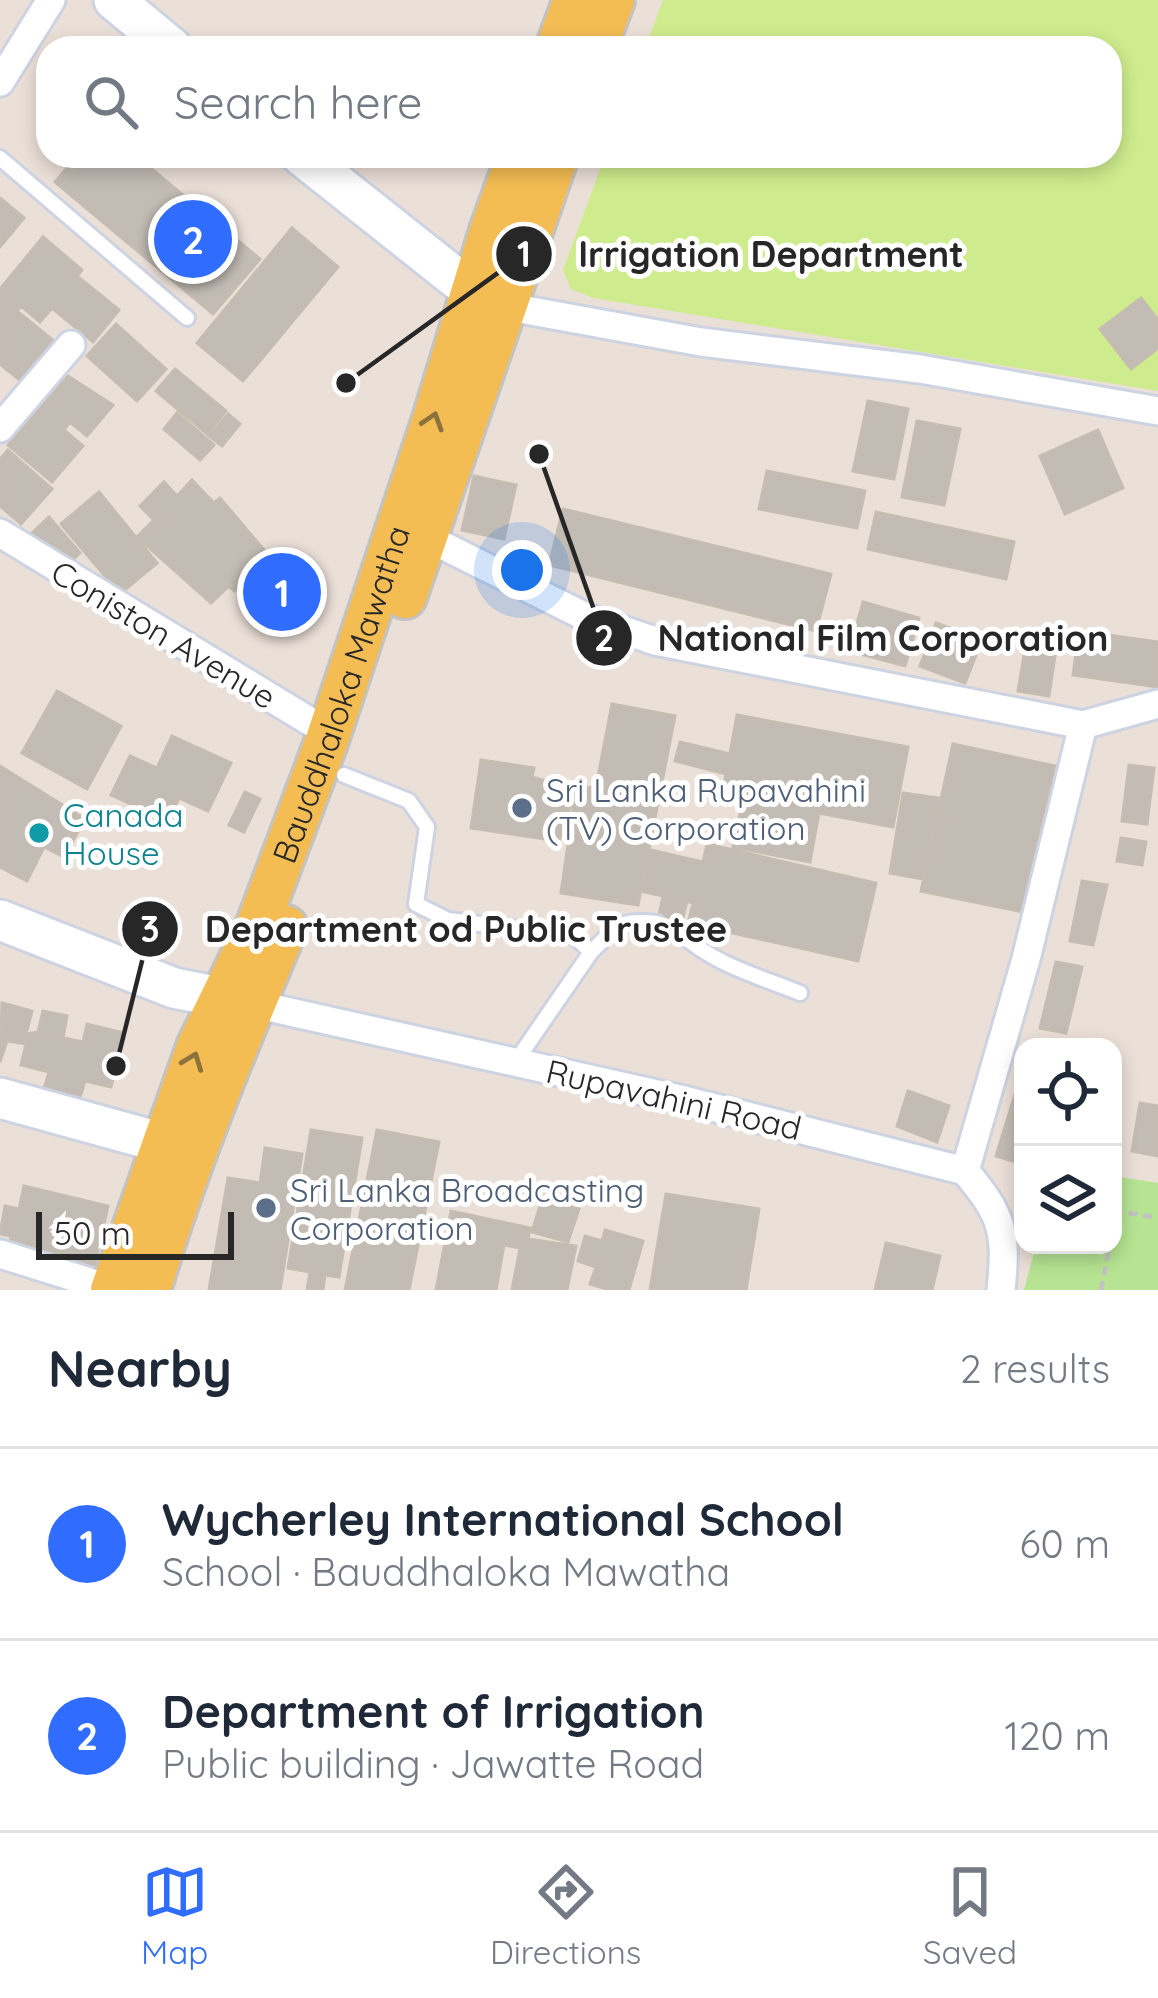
<!DOCTYPE html>
<meta charset="utf-8">
<style>
:root{--surface:#fff;--page:#f2f2f3;--text:#1f2937;--muted:#747a83;--line:#e0e1e3;--accent:#306dff}
body{margin:0;font-family:Quicksand,sans-serif;background:var(--page);color:var(--text)}
.controls{position:absolute;right:36px;bottom:36px;display:grid;overflow:hidden;border-radius:24px;box-shadow:0 6px 18px #0003}
.controls button{width:108px;height:108px;display:grid;place-items:center;padding:0;border:0;border-bottom:3px solid var(--line);background:var(--surface);color:var(--text);font:60px sans-serif}
.scale{position:absolute;left:36px;bottom:30px;width:198px;box-sizing:border-box;padding-left:12px;border:6px solid #272727;border-top:0;font-size:33px;line-height:42px;white-space:nowrap;color:#272727;-webkit-text-stroke:9px #fff;paint-order:stroke}
.you{position:absolute;left:522px;top:570px;width:42px;height:42px;margin:-30px;border:9px solid #fff;border-radius:50%;background:#1a73e8;box-shadow:0 0 0 18px #1a73e833}
.badge{display:grid;place-items:center;width:78px;height:78px;border-radius:50%;background:var(--accent);color:#fff;font-size:39px;font-weight:700}
.pin{position:absolute;translate:-50% -50%;border:6px solid #fff;box-shadow:0 3px 12px #0006}
.list{margin:0;padding:0;list-style:none}
h2{display:flex;justify-content:space-between;align-items:center;height:156px;margin:0;padding:0 48px;font-size:51px}
h2 small{font-size:39px;font-weight:400;color:var(--muted)}
.list li{display:grid;grid-template-columns:78px 1fr auto;gap:36px;align-items:center;box-sizing:border-box;height:192px;padding:0 48px;border-top:3px solid var(--line)}
.list b{display:block;font-size:45px;white-space:nowrap}
.list p{margin:0;font-size:39px;white-space:nowrap;color:var(--muted)}
.list em{font-size:39px;font-style:normal;color:var(--muted)}
.icon{flex:none;width:66px;height:66px;fill:none;stroke:currentColor;stroke-width:2;stroke-linecap:round;stroke-linejoin:round}
.map{position:relative;flex:none;width:1158px;height:1290px;overflow:hidden}
.search{position:absolute;background:var(--surface);box-shadow:0 6px 18px #0003;left:36px;right:36px;top:36px;height:132px;display:flex;align-items:center;gap:30px;box-sizing:border-box;padding:0 42px;border-radius:36px;color:var(--muted);font-size:45px}
.sheet{height:540px;background:var(--surface)}
nav{display:flex;justify-content:space-around;align-items:center;box-sizing:border-box;height:168px;border-top:3px solid var(--line);background:var(--surface);font-size:33px;color:var(--muted)}
nav a{display:grid;justify-items:center;gap:6px}
nav .on{color:var(--accent)}
.map>svg:first-child{display:block}
</style>
<div class="map">
<svg width="1158" height="1290" viewBox="0 0 1158 1290">
<rect width="100%" height="100%" fill="#ebe0d8"/>
<path fill="#b6e492" d="M1113 1176 1158 1183V1290H1024L1036 1245H1113Z"/>
<path fill="#ceec8d" d="M663 0H1158V391L593 298 571 289 563 270 605 156H1110V48H645Z"/>
<path fill="#c2bcb4" stroke="#c5bcb2" stroke-width="3" d="M77 156H136L260 259 213 314 55 182Z
M0 198 24 218 0 247Z
M292 228 338 267 243 381 197 343Z
M43 237 82 270 77 276 119 310 93 342 52 308 40 322 21 306 17 311 60 346 27 386 0 364V289Z
M1141 298 1158 320V348L1131 369 1100 329Z
M116 324 166 369 137 401 87 356Z
M175 369 226 411 207 434 156 391Z
M68 376 113 405 87 436 70 422 64 430 83 446 52 482 8 445Z
M868 401 908 409 894 479 853 471Z
M177 413 214 445 200 460 164 429Z
M228 414 240 424 222 446 209 436Z
M917 421 960 429 944 505 902 497Z
M1098 430 1123 488 1065 514 1040 456Z
M8 450 52 489 21 524 0 506V459Z
M767 471 865 491 857 528 759 509Z
M474 476 516 485 504 539 462 530Z
M192 480 214 503 220 498 264 550 250 564 256 570 234 591 229 586 211 603 137 537 154 520 140 506 164 482 177 496Z
M99 492 157 563 120 594 61 524Z
M563 509 831 574 816 631 549 565Z
M876 512 1014 542 1006 579 868 549Z
M49 517 80 553 64 568 32 533Z
M863 602 919 618 905 666 849 651Z
M936 623 982 640 965 683 920 666Z
M1079 631 1158 642V687L1073 675Z
M1026 644 1056 649 1049 696 1018 691Z
M57 691 121 726 87 789 22 753Z
M612 704 675 716 638 905 561 893 576 789 596 787Z
M737 715 908 747 893 827 819 813 810 862 733 847 743 798 722 795 726 774 675 761 680 742 730 754Z
M172 736 231 763 208 811 179 798 168 821 111 795 130 756 157 768Z
M953 744 1055 766 1023 912 921 891Z
M481 760 534 768 532 777 576 789 559 841 471 828Z
M1129 765 1154 768 1147 824 1122 821Z
M0 766 85 819 64 857 44 847 27 881 0 867Z
M245 792 260 799 244 832 229 825Z
M903 793 938 798 923 879 890 873Z
M1121 838 1146 842 1142 865 1117 861Z
M707 844 876 883 858 961 688 923 693 903 687 901 677 944 654 938 663 896 641 891 651 850 703 862Z
M1082 881 1107 885 1093 945 1070 941Z
M1056 962 1082 967 1066 1033 1040 1028Z
M2 1003 32 1011 26 1034 38 1032 43 1011 67 1016 63 1038 83 1042 87 1024 124 1033 111 1087 85 1081 80 1098 44 1089 49 1072 21 1065 26 1044 7 1041 0 1062Z
M1022 1072 1023 1073 1022 1164 996 1156Z
M908 1091 949 1106 937 1142 897 1126Z
M1140 1103 1158 1106V1156L1132 1151Z
M311 1130 362 1138 339 1277 325 1275 323 1290H307L310 1272 288 1268Z
M377 1130 439 1142 409 1290H345Z
M265 1148 302 1154 280 1290H209L228 1178 260 1183Z
M24 1186 108 1206 94 1268 9 1248 11 1236 0 1234 5 1206 19 1209Z
M666 1194 759 1209 746 1290H650Z
M543 1196 579 1209 568 1242 532 1232Z
M451 1211 530 1228 528 1239 576 1246 567 1290H512L520 1248 504 1245 496 1290H436Z
M605 1230 643 1241 629 1290H610L590 1284 596 1267 578 1261 585 1236 602 1241Z
M886 1243 940 1256 932 1290H875Z"/>
<g fill="none" stroke-linecap="round" stroke-linejoin="round">
<g stroke="#cdd3e1" stroke-width="20">
<path id="lane" d="M0 158 187 318
M344 775 409 801 427 827 416 904 448 920 574 936 591 952 516 1061
M680 933C713 964 758 976 800 993
M591 952C618 926 618 919 657 923"/>
</g>
<g stroke="#cdd3e1" stroke-width="33">
<path id="street" d="M0 82 51 0
M504 306 701 342 920 369 1158 411
M0 428 71 345
M0 533 329 733
M426 537 588 618 655 641 1083 725 1158 704
M254 1004 684 1100 965 1171C1003 1216 1007 1232 1001 1290
M965 1171 1026 959 1083 725
M0 1254 112 1289"/>
</g>
<g stroke="#cdd3e1" stroke-width="45">
<path id="secondary" d="M114 0 172 48
M302 156 472 291 499 304
M0 920 174 988 250 1003
M0 1098 163 1143"/>
</g>
<g stroke="#c3c3c3" stroke-width="48">
<g id="primary">
<path d="M557 48 575 0"/>
<path d="M595 48 613 0"/>
<path d="M405 597 557 156"/>
<path id="s1" d="M112 1290 198 1047 258 924 327 740 434 419 491 231 518 156"/>
<path d="M149 1290C186 1166 236 1046 286 927"/>
</g>
</g>
<path stroke="#c3c3c3" stroke-width="4.5" stroke-dasharray="9 6" stroke-linecap="butt" d="M1113 1228 1116 1211 1158 1218
M1101 1290 1110 1245"/>
<use href="#lane" stroke="#fff" stroke-width="14"/>
<use href="#street" stroke="#fff" stroke-width="27"/>
<use href="#secondary" stroke="#fff" stroke-width="39"/>
<use href="#primary" stroke="#f4bd53" stroke-width="42"/>
</g>
<defs><path id="oneway-chevron" d="M-2-3.5L2.5 0L-2 3.5" fill="none" stroke-width="1.6" stroke-linecap="round" stroke-linejoin="round" transform="scale(3)"/></defs>
<g stroke="#8e723d">
<use href="#oneway-chevron" transform="translate(433 421) rotate(-72)"/>
<use href="#oneway-chevron" transform="translate(193 1061) rotate(-69)"/>
</g>
<g fill="#5c6f8a" stroke="#fff" stroke-width="4.5">
<circle cx="522" cy="808" r="12"/>
<circle cx="266" cy="1208" r="12"/>
</g>
<circle fill="#0f9aa8" stroke="#fff" stroke-width="4.5" cx="39" cy="833" r="12"/>
<g text-anchor="middle" dominant-baseline="central" stroke-width="10" stroke-linejoin="round" paint-order="stroke">
<g font-size="33" fill="#272727" stroke="#fff">
<text transform="translate(164 634) rotate(31)">Coniston Avenue</text>
<text stroke="none"><textPath href="#s1" startOffset="639">Bauddhaloka Mawatha</textPath></text>
<text transform="translate(674 1099) rotate(13)">Rupavahini Road</text>
</g>
<g font-size="33" fill="#4e5e75" stroke="#fff" text-anchor="start">
<text x="546" y="789">Sri Lanka Rupavahini<tspan x="546" dy="38">(TV) Corporation</tspan></text>
<text x="290" y="1189">Sri Lanka Broadcasting<tspan x="290" dy="38">Corporation</tspan></text>
</g>
<g font-size="33" fill="#0d838f" stroke="#fff" text-anchor="start">
<text x="63" y="814">Canada<tspan x="63" dy="38">House</tspan></text>
</g>
</g>
<path fill="none" stroke="#272727" stroke-width="4.5" d="M346 383L524 254M539 454L604 638M116 1066L150 929"/>
<g fill="#272727" stroke="#fff" stroke-width="4.5">
<circle cx="346" cy="383" r="12"/>
<circle cx="539" cy="454" r="12"/>
<circle cx="116" cy="1066" r="12"/>
<circle cx="524" cy="254" r="30"/>
<circle cx="604" cy="638" r="30"/>
<circle cx="150" cy="929" r="30"/>
</g>
<g font-size="36" text-anchor="middle" font-weight="bold" fill="#fff">
<text x="524" y="267">1</text>
<text x="604" y="651">2</text>
<text x="150" y="942">3</text>
</g>
<g font-size="36" text-anchor="middle" font-weight="bold" fill="#272727" stroke="#fff" stroke-width="10" stroke-linejoin="round" paint-order="stroke">
<text x="771" y="267">Irrigation Department</text>
<text x="883" y="651">National Film Corporation</text>
<text x="466" y="942">Department od Public Trustee</text>
</g>
</svg>
<div class="controls">
<button><svg class="icon" aria-label="locate" viewBox="0 0 24 24"><circle cx="12" cy="12" r="6"/><path d="M12 2v4M12 18v4M2 12h4M18 12h4"/></svg></button>
<button><svg class="icon" aria-label="layers" viewBox="0 0 24 24"><path d="M12 4l9 5-9 5-9-5zM3 14l9 5 9-5"/></svg></button>
</div>
<div class="scale">50 m</div>
<div class="you"></div>
<div class="pin badge" style="left:282px;top:592px">1</div>
<div class="pin badge" style="left:193px;top:239px">2</div>
<div class="search"><svg class="icon" aria-label="search" viewBox="0 0 24 24"><circle cx="10" cy="10" r="6"/><path d="M15 15l6 6"/></svg>Search here</div>
</div>
<section class="sheet">
<h2>Nearby<small>2 results</small></h2>
<ul class="list">
<li><span class="badge">1</span><div><b>Wycherley International School</b><p>School · Bauddhaloka Mawatha</p></div><em>60 m</em></li>
<li><span class="badge">2</span><div><b>Department of Irrigation</b><p>Public building · Jawatte Road</p></div><em>120 m</em></li>
</ul>
</section>
<nav>
<a class="on"><svg class="icon" aria-label="map" viewBox="0 0 24 24"><path d="M3 6l6-2 6 2 6-2v14l-6 2-6-2-6 2zM9 4v14M15 6v14"/></svg>Map</a>
<a><svg class="icon" aria-label="directions" viewBox="0 0 24 24"><path d="M12 3l9 9-9 9-9-9zM9 14v-3h6M13 9l2 2-2 2"/></svg>Directions</a>
<a><svg class="icon" aria-label="saved" viewBox="0 0 24 24"><path d="M7 4h10v16l-5-4-5 4z"/></svg>Saved</a>
</nav>
